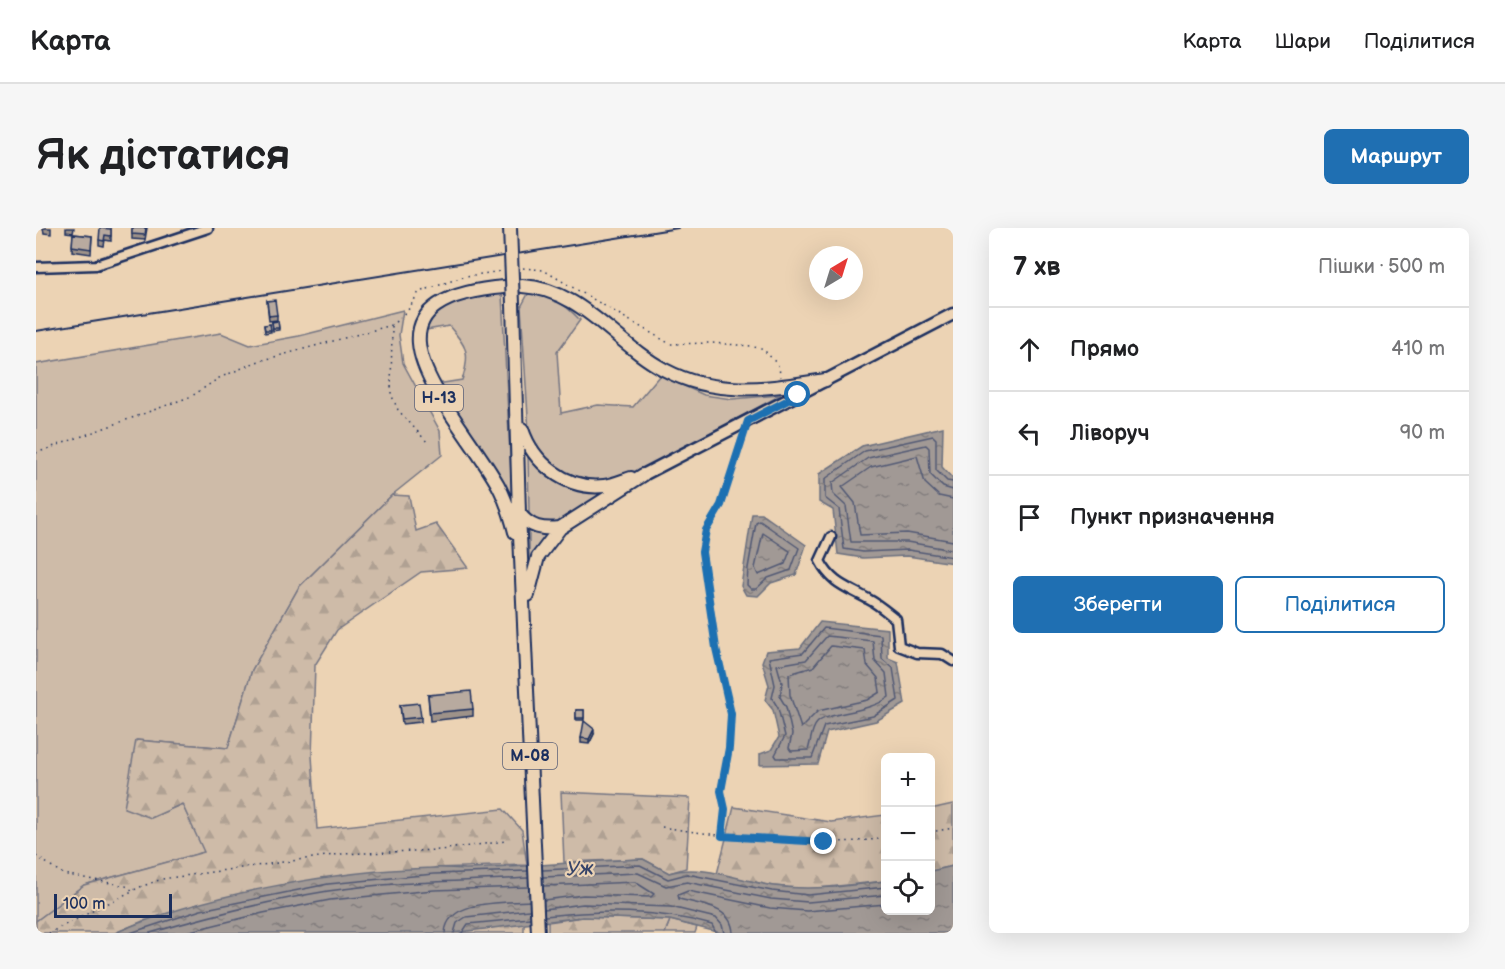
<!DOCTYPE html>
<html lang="uk">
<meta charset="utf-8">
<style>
:root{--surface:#fff;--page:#f6f6f6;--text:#202124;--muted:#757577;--line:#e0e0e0;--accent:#1f6fb2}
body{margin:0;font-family:"Balsamiq Sans",sans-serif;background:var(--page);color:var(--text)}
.controls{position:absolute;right:18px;bottom:18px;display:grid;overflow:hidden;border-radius:9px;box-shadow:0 6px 24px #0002}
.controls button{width:54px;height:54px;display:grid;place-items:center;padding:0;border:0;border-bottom:2px solid var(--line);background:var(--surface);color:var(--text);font:30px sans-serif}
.compass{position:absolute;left:773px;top:18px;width:54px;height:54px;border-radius:50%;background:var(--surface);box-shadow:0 6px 24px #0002;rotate:38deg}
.scale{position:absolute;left:18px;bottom:15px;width:118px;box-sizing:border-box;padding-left:6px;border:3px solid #1b2f5e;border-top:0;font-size:16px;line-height:21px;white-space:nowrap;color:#1b2f5e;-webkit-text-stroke:4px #ecd3b4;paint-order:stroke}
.stop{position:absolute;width:18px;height:18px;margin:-14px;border:4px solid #1f6fb2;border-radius:50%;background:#fff}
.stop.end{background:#1f6fb2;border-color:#fff;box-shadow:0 2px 6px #0008}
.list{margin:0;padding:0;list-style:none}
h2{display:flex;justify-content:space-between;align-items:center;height:78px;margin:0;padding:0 24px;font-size:26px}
h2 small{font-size:20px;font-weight:400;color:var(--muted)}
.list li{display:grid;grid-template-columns:39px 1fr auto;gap:18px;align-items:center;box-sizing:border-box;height:84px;padding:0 24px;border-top:2px solid var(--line)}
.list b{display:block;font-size:22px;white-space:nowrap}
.list em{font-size:20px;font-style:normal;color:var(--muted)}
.actions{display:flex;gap:12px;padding:18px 24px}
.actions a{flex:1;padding:14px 0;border:2px solid var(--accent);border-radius:9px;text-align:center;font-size:21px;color:var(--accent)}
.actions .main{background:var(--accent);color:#fff}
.icon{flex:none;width:33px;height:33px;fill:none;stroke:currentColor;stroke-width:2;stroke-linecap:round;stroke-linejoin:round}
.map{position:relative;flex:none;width:917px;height:705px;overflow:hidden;border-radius:9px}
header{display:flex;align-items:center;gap:36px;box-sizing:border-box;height:84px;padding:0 30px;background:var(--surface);border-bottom:2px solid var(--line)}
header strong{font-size:28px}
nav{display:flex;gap:33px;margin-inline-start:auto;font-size:21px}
.intro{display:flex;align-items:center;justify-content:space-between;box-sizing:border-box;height:144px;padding:0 36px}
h1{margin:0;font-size:42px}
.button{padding:15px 27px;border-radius:9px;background:var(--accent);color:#fff;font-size:21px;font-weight:700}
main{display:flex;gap:36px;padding:0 36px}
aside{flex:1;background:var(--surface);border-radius:9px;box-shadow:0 6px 24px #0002}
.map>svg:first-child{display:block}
</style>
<header>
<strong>Карта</strong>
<nav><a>Карта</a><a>Шари</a><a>Поділитися</a></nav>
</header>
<div class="intro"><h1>Як дістатися</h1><a class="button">Маршрут</a></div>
<main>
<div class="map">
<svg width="917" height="705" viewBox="0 0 917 705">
<defs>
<pattern id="forest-firs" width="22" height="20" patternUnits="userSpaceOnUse" patternTransform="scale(1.5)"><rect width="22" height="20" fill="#cebba8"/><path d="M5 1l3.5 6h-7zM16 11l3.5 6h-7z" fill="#b0a193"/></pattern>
<pattern id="water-ripples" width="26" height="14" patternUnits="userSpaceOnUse" patternTransform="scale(1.5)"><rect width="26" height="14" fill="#a19995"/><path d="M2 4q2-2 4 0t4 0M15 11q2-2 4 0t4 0" fill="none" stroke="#827d7d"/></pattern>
</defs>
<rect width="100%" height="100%" fill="#ecd3b4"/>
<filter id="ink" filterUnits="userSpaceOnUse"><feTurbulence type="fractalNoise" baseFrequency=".0167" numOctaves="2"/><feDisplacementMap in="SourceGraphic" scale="12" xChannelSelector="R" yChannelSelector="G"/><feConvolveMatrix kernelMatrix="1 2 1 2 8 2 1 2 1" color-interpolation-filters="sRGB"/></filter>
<g filter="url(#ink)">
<path fill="#cebba8" stroke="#747583" stroke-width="1.5" d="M466 66 476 268 401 156 426 152C435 125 431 119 413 98L390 102C399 70 438 68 466 66Z
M492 66C518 69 526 73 544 92L521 124 525 185 562 177 597 179 624 147 668 167 696 171 745 167 603 243 578 252 559 255 528 247 507 231 493 204 485 79Z
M367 82 363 107 367 135 404 203 406 227 356 267 263 359 216 442 192 520 101 512 115 590 146 576 169 624 48 657 0 693V136L185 105 214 117 263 108Z
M492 226 525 252 572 263C551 277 517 311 493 286Z
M493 299 516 305 493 339Z
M634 692 661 699 659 705H629Z"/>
<path fill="url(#forest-firs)" stroke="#747583" stroke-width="1.5" d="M356 267 373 268 380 303 400 296 432 340 385 344 301 402 279 437 276 528 281 601 467 581 486 602 491 637 398 640 163 677 107 693 79 705H0V693L48 657 168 624 146 576 115 590 88 580 100 512 192 520 216 442 263 359Z
M525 564 654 570 650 640 633 645 607 631 528 634Z
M917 576V638L895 643 894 581Z
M698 579 795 594 849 587V653L773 661 737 658 681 646Z
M547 689 634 692 629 705H512V694Z
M488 696V705H416L426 703Z"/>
<path fill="url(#water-ripples)" stroke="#6b6f7f" stroke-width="1.5" d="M907 199 906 239 917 251V335L871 328 827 330 802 326 797 282 783 274V246L826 218Z
M716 286H726L770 317 760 347 735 355 722 368 710 367 705 358Z
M784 394 852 401V430L862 434 869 476 840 493 791 504 782 536 724 537V526L735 522 743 509 737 482 729 472 733 457 726 434 730 423 764 420Z
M607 631 633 645C666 635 704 653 738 658 775 663 812 658 849 653L850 682H894L895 643 917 638V705H685L634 692 547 689 416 705H79C168 666 301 642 398 640 409 639 419 641 430 641 489 639 548 633 607 631Z"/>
<path fill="#ecd3b4" d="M506 633 509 697 494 699 492 634Z"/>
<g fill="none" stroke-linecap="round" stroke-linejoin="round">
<path stroke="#515974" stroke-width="1.5" d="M917 254 911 253 900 242V211L897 208 829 223 789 251V270L803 281 808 321 827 324 872 322 917 329
M917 262 907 259 894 246 893 220 890 217 832 230 796 255 797 266 810 278 815 314H871L917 322
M917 271 903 268 889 255 881 228 835 239 806 259 819 275 824 307 871 305 917 313
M724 293 763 320 755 342 732 350 720 361H715L711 357 712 340 720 295Z
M727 305 754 323 749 336 722 347 719 340Z
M788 400 845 407 846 431 857 440 862 472 837 488 788 498 776 530H741L739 527 749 508 742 480 736 470 739 457 733 430 767 425Z
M791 408 837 413 839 433 850 445 853 469C833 485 791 484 781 495 775 501 775 514 772 522L755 523 753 520 756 506 750 479 744 469 746 455 741 437 770 432Z
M795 418 829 422 831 437 842 450 844 464 831 472 782 483 765 500 754 467 753 446 777 439Z
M507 642 604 637 632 651 651 646 736 663 772 667 850 659
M507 649 602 645 630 658 651 654 735 671 772 674 850 667
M507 658 599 654 618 666 615 669 547 667 508 672
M508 681 547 676 635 679 680 690 686 697 688 705
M509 688C565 682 621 681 676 697L680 705
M94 705 165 682 292 656 398 646 492 643
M114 705C172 688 231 673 292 663 358 653 425 654 492 650
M146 705 227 685 294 672 398 662 492 659
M409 705C411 671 468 675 493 673
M418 705 421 695 430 689 493 682
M426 705 432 696 494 690
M697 705C696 678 664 677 643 671L642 667 652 663 734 680 771 683 850 676"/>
<g stroke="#1b2f5e" stroke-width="13">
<path id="minor" d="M0 39 60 37 172 0
M795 309 784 333C796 356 811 359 832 371 842 376 851 384 860 391L863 418 881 425 906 426 917 433"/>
</g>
<g stroke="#1b2f5e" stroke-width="15">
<path id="major" d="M607 247 917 86"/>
</g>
<g stroke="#1b2f5e" stroke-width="16">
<path id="highway" d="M486 58C546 61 579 116 629 142 682 170 734 160 790 152
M469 59C302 72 422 185 462 257 470 272 475 288 479 304
M477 76 483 285 502 705
M486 201C497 235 530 262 568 258 577 257 586 253 595 250
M483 285C494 300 507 302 524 300
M492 367 502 329 524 300 607 247"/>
</g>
<path stroke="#1b2f5e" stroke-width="1.5" stroke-dasharray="1.5 4.5" stroke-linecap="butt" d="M487 40 507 42 634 116 676 115 715 118 728 122 742 137 745 149
M356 98 355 166 362 182 392 215
M0 225 156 168 183 150 220 134 356 97 372 82 383 64 430 48 467 43
M626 599C695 610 780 620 850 610
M894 604 917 600
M686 608 689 581 685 563 693 520 695 486 680 420 666 324 670 302 685 277 708 205
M0 628 27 646 90 658 96 662
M13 705 104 659 126 651 305 626 404 622 470 613"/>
<use href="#minor" stroke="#ecd3b4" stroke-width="8"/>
<use href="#major" stroke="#ecd3b4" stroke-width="10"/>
<use href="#highway" stroke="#ecd3b4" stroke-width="12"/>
<path stroke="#1b2f5e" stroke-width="2" d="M0 103 642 0"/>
<g stroke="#1b2f5e" stroke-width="16" stroke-linecap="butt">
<path id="highway-bridge" d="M474 0 477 76"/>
</g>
<use href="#highway-bridge" stroke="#ecd3b4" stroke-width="12"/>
</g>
<path fill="#9e9289" stroke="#1b2f5e" stroke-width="1.5" d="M7 0H15V6L8 5Z
M30 0H38L37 5 30 4Z
M96 0H111L109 12 96 11Z
M75 1V13L69 12 68 18 63 17V12Z
M37 6 56 8 55 26 36 23Z
M231 73 241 87V92L233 93Z
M242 93 243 102 237 103 236 94Z
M234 96 235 104 229 105 228 97Z
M392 467 437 481V488L394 493Z
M364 477 385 489V494L366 496Z
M540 482H548V492H540Z
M558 506 553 516 545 515V510Z"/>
<path fill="#81776f" stroke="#1b2f5e" stroke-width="1.5" d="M558 501V506L553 516V511Z"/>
<path fill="#b8aa9f" stroke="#1b2f5e" stroke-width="1.5" d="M64 0 75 1V8L69 7 68 13 63 12Z
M96 0H110L109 7 96 6Z
M37 6 56 8 55 21 36 18Z
M239 72 241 87 233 88 231 73Z
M242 93 243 100H237L236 94Z
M234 96 235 102H229L228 97Z
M435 463 437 481 394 485 392 467Z
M383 475 385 489 366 491 364 477Z
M540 482H548V490H540Z
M548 493 558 501 553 511 545 510Z"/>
</g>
<g fill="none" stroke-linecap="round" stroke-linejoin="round" filter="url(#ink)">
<path stroke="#1f6fb2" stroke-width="8" d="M762 167 712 193 685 277 670 302 666 324 680 420 695 486 693 520 685 563 689 581 686 608 788 614"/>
</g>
<g text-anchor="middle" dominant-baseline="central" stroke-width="4.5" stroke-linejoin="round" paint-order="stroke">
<g fill="#ecd3b4" stroke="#5a6078" stroke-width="1.5">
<rect x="379" y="157" width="48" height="26" rx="4.5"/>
<rect x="467" y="515" width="54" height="26" rx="4.5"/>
</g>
<g font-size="16" font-weight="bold" fill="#1b2f5e">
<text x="403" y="170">Н-13</text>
<text x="494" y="528">М-08</text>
</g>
<g font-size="20" font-style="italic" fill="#364469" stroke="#ecd3b4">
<text transform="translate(544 641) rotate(-2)">Уж</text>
</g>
</g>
</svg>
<div class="controls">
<button>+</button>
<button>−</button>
<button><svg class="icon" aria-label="locate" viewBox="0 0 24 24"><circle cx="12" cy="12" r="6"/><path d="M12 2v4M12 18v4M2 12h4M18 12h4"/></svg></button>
</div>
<svg class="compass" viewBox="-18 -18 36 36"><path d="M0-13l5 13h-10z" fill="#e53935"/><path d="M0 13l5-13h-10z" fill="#757577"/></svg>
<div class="scale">100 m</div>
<div class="stop" style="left:762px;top:167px"></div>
<div class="stop end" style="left:788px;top:614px"></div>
</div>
<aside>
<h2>7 хв<small>Пішки · 500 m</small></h2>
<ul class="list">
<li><svg class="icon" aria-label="ahead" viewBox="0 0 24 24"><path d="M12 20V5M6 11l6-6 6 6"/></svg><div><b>Прямо</b></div><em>410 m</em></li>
<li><svg class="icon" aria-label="left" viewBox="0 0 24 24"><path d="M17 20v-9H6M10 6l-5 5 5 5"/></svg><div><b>Ліворуч</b></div><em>90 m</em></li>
<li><svg class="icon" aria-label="arrive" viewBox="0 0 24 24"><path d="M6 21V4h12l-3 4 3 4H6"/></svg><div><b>Пункт призначення</b></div></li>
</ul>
<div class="actions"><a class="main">Зберегти</a><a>Поділитися</a></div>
</aside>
</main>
